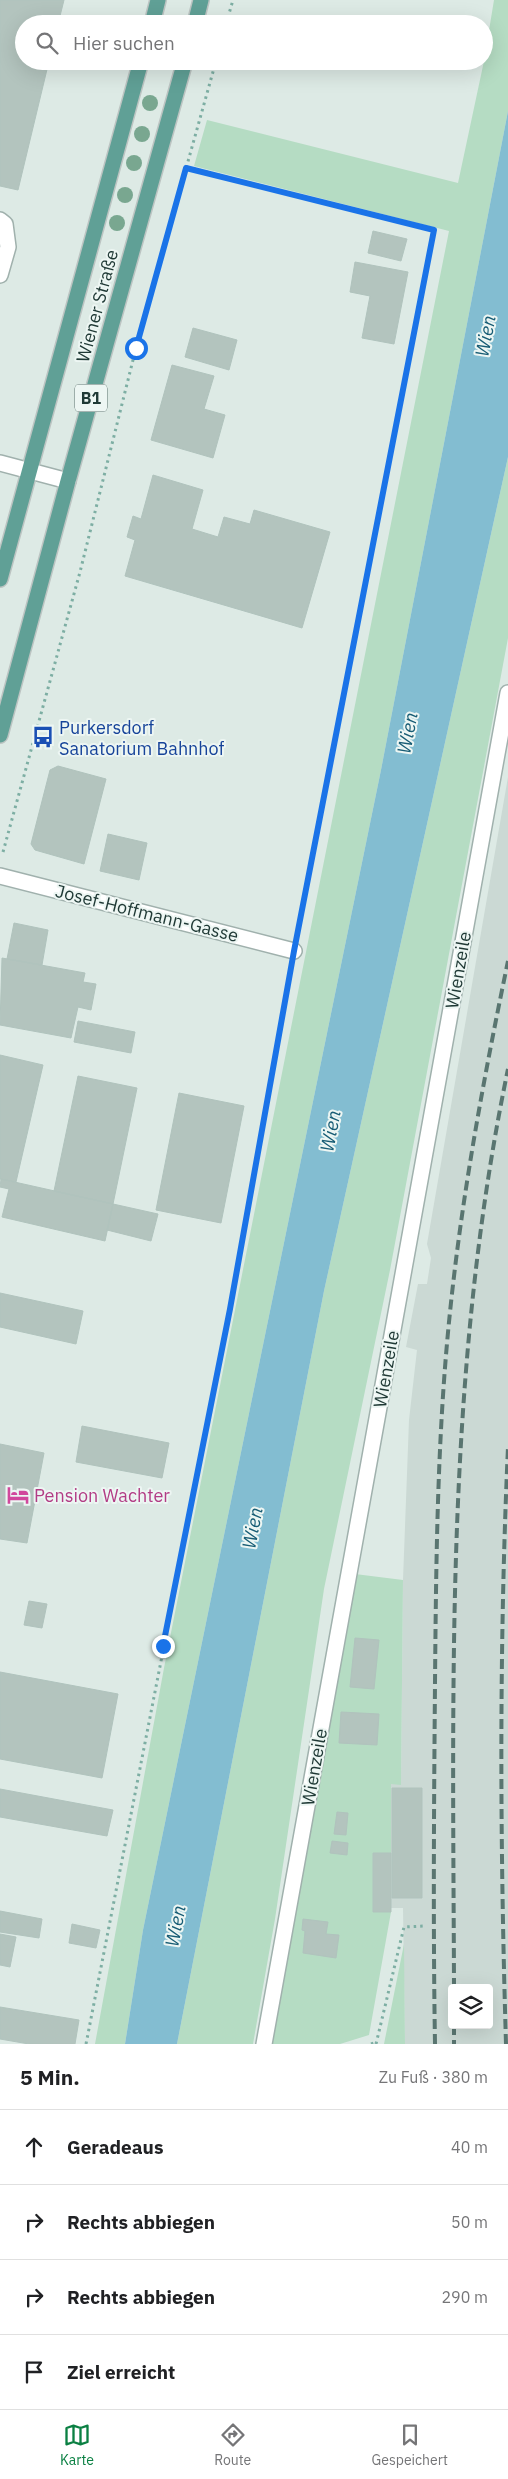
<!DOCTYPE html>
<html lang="de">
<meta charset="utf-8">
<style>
:root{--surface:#fff;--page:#f6f6f6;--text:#202124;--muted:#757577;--line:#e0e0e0;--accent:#0b8043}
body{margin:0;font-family:"IBM Plex Sans",sans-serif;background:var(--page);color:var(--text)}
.controls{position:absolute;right:15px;bottom:15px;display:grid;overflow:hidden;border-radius:5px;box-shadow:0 5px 20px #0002}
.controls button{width:45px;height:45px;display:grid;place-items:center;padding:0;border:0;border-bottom:1px solid var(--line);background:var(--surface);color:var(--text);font:25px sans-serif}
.stop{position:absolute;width:15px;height:15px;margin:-11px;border:4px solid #1a73e8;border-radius:50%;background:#fff}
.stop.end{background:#1a73e8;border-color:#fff;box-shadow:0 1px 5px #0008}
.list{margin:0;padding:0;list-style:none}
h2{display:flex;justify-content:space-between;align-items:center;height:65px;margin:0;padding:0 20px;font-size:21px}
h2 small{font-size:16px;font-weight:400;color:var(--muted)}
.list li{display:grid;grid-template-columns:32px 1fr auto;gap:15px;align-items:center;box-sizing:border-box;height:75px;padding:0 20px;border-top:1px solid var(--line)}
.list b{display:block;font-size:19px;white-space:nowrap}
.list em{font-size:16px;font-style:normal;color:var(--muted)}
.icon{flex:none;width:28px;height:28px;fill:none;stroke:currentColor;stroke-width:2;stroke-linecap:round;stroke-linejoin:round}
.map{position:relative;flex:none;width:508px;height:2044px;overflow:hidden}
.search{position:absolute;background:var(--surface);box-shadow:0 5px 20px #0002;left:15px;right:15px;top:15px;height:55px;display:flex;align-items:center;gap:12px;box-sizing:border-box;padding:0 18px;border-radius:28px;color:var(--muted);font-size:19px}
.sheet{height:365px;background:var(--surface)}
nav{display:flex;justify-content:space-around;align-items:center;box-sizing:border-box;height:70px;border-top:1px solid var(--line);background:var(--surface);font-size:14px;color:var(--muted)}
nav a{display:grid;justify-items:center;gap:2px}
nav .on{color:var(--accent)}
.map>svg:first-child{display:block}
</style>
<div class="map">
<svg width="508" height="2044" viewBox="0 0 508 2044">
<rect width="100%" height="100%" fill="#ddeae5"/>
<path fill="#cbd9d4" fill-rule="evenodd" d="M508 777V2044H405L403 1908H391V1784H401L403 1580 409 1420 417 1350 406 1347 418 1284H427L431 1258 427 1244ZM452 1988H489V2025H452Z"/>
<path fill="#b5dcc3" d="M494 0H508V111L381 770 143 1930 125 2044H95L164 1668 449 231 194 166 207 120 458 183 484 61Z
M508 457V638L390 1270 324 1589 275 1919 253 2044H177L324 1291Z
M355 1574 403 1580 401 1785 391 1784V1853H373V1912H391L369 2035 340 2044H268Z
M404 1944 405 2044H384Z"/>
<path fill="#83bdd1" d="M508 111V457L324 1291 177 2044H125L143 1930 381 770Z"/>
<path fill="#b3c4be" stroke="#b0c3bd" d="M0 0H64L58 24H24V61H49L18 190 0 186Z
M373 231 407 239 401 261 368 253Z
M355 262 408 272 394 344 362 338 370 296 350 292Z
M193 328 237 340 229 370 185 357Z
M172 365 214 376 204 409 225 415 213 458 151 440Z
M153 475 203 490 192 529 218 537 224 517 250 524 254 510 330 532 302 628 125 576 135 540 127 537 133 516 141 519Z
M58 766 106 779 84 864 35 850 31 844 50 770Z
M108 834 147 843 139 880 100 871Z
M14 923 48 930 42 965 7 959Z
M2 958 85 973 83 982 96 984 91 1010 78 1007 71 1038 0 1025Z
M78 1021 135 1032 131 1053 74 1042Z
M0 1055 43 1065 16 1182 0 1179Z
M78 1076 137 1088 113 1204 54 1191Z
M179 1093 244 1106 221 1223 156 1210Z
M1 1179 113 1204 105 1241 2 1217 9 1189 0 1187Z
M113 1204 158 1214 151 1241 107 1230Z
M0 1293 83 1311 76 1344 0 1327Z
M82 1426 169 1443 162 1478 76 1462Z
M0 1444 44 1453 27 1543 0 1539Z
M29 1601 47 1604 42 1628 24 1625Z
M355 1638 379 1640 374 1689 350 1687Z
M0 1672 118 1694 102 1778 0 1759Z
M341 1712 379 1714 377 1745 339 1743Z
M392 1788H422V1898H392Z
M0 1789 113 1810 107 1836 0 1817Z
M337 1812 348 1813 346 1835 334 1834Z
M332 1841 348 1843 347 1855 330 1853Z
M373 1853H391V1912H373Z
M0 1911 42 1919 39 1938 0 1932Z
M303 1919 328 1922 326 1934 339 1935 336 1958 303 1953 305 1931 302 1930Z
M72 1924 100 1930 96 1948 69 1943Z
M0 1934 16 1937 10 1967 0 1965Z
M0 2007 79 2020 75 2044H29L0 2039Z"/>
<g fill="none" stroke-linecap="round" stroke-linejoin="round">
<g stroke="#a0b1ad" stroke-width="18">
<path id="minor" d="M0 220 5 224 8 247 0 275
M0 463 68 481
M0 876 294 951
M264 2044 508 693"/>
</g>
<g stroke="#bcc4c2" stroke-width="18">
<path id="major" d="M152 24 158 0
M195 24 201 0
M0 579 141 61
M0 735 68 481 185 61"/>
</g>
<path stroke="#7daea3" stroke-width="3" stroke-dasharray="2.5 4" stroke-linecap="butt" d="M226 24 233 0
M187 167 434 230 299 926
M3 852 80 572 136 348 216 61
M86 2044 230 1309 290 974
M371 2044 377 2042
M376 2044 404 1927 425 1926"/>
<use href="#minor" stroke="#fff" stroke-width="15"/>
<use href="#major" stroke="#60a096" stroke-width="15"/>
<path stroke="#597570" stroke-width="4" stroke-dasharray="10 5" stroke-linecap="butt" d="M454 1988C453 1681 445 1371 508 1069
M454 2025V2044
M435 2044C433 1924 434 1803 435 1683 436 1573 437 1464 446 1355 457 1222 481 1091 508 961
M506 2044C500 1845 499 1646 508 1447"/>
</g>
<g fill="#79a790">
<circle cx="150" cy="103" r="8"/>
<circle cx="142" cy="134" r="8"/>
<circle cx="134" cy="163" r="8"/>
<circle cx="125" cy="195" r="8"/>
<circle cx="117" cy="223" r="8"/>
</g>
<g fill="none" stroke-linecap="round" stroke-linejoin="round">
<path stroke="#1a73e8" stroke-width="6" d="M136 348 186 168 434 230 294 951 230 1309 163 1646"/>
</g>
<defs>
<g id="bus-bare" transform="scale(1.725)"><path d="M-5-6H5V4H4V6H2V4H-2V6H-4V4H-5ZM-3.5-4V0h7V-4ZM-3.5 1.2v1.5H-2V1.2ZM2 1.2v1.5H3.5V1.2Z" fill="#1a4fb4" stroke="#edf6f3" stroke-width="2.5" paint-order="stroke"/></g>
<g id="hotel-bare" transform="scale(1.725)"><path d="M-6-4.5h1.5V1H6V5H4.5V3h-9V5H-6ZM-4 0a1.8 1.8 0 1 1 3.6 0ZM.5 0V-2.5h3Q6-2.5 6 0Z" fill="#d1479c" stroke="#edf6f3" stroke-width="2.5" paint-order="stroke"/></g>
</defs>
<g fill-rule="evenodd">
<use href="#bus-bare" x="43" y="737"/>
<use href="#hotel-bare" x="18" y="1495"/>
</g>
<g text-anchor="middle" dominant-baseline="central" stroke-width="4" stroke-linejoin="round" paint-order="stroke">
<rect fill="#edf6f3" stroke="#5d726e" stroke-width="1" x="75" y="384.5" width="32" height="27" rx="4"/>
<g font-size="16" font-weight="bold" fill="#1f3935">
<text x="91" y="398">B1</text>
</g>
<g font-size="18" fill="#1f3935" stroke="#edf6f3">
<text transform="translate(97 306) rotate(-75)">Wiener Straße</text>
<text transform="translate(147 913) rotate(14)">Josef-Hoffmann-Gasse</text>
<text transform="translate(458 970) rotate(-80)">Wienzeile</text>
<text transform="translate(386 1369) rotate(-80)">Wienzeile</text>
<text transform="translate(314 1767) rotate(-80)">Wienzeile</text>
</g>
<g font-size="18" fill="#164399" stroke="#edf6f3" text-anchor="start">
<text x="59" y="727">Purkersdorf<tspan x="59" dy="21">Sanatorium Bahnhof</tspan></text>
</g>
<g font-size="18" fill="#b23c85" stroke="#edf6f3" text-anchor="start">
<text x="34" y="1495">Pension Wachter</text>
</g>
<g font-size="19" font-style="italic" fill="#185d75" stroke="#edf6f3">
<text transform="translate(485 336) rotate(-79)">Wien</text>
<text transform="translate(407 733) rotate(-79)">Wien</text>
<text transform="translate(330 1131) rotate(-79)">Wien</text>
<text transform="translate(252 1528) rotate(-79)">Wien</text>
<text transform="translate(175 1926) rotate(-79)">Wien</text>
</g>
</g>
</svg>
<div class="controls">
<button><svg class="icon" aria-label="layers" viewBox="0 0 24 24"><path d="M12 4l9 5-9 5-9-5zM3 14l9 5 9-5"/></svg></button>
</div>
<div class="stop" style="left:136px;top:348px"></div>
<div class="stop end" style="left:163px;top:1646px"></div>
<div class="search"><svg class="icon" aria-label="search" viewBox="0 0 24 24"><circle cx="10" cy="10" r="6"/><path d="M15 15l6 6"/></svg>Hier suchen</div>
</div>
<section class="sheet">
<h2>5 Min.<small>Zu Fuß · 380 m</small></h2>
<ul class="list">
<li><svg class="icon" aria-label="ahead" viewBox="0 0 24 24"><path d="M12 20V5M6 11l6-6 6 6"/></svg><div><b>Geradeaus</b></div><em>40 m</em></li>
<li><svg class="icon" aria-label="right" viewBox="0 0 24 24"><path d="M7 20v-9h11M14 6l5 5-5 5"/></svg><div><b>Rechts abbiegen</b></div><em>50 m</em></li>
<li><svg class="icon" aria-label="right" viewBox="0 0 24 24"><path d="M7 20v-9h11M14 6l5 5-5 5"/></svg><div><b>Rechts abbiegen</b></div><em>290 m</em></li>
<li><svg class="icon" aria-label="arrive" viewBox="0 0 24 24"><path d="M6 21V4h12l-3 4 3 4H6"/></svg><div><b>Ziel erreicht</b></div></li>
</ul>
</section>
<nav>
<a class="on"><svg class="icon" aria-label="map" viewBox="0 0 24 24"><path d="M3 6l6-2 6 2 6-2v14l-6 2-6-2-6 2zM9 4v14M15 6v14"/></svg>Karte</a>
<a><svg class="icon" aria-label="directions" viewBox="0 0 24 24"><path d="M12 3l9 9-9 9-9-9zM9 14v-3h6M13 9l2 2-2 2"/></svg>Route</a>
<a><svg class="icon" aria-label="saved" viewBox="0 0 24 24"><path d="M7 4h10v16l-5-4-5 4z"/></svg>Gespeichert</a>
</nav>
